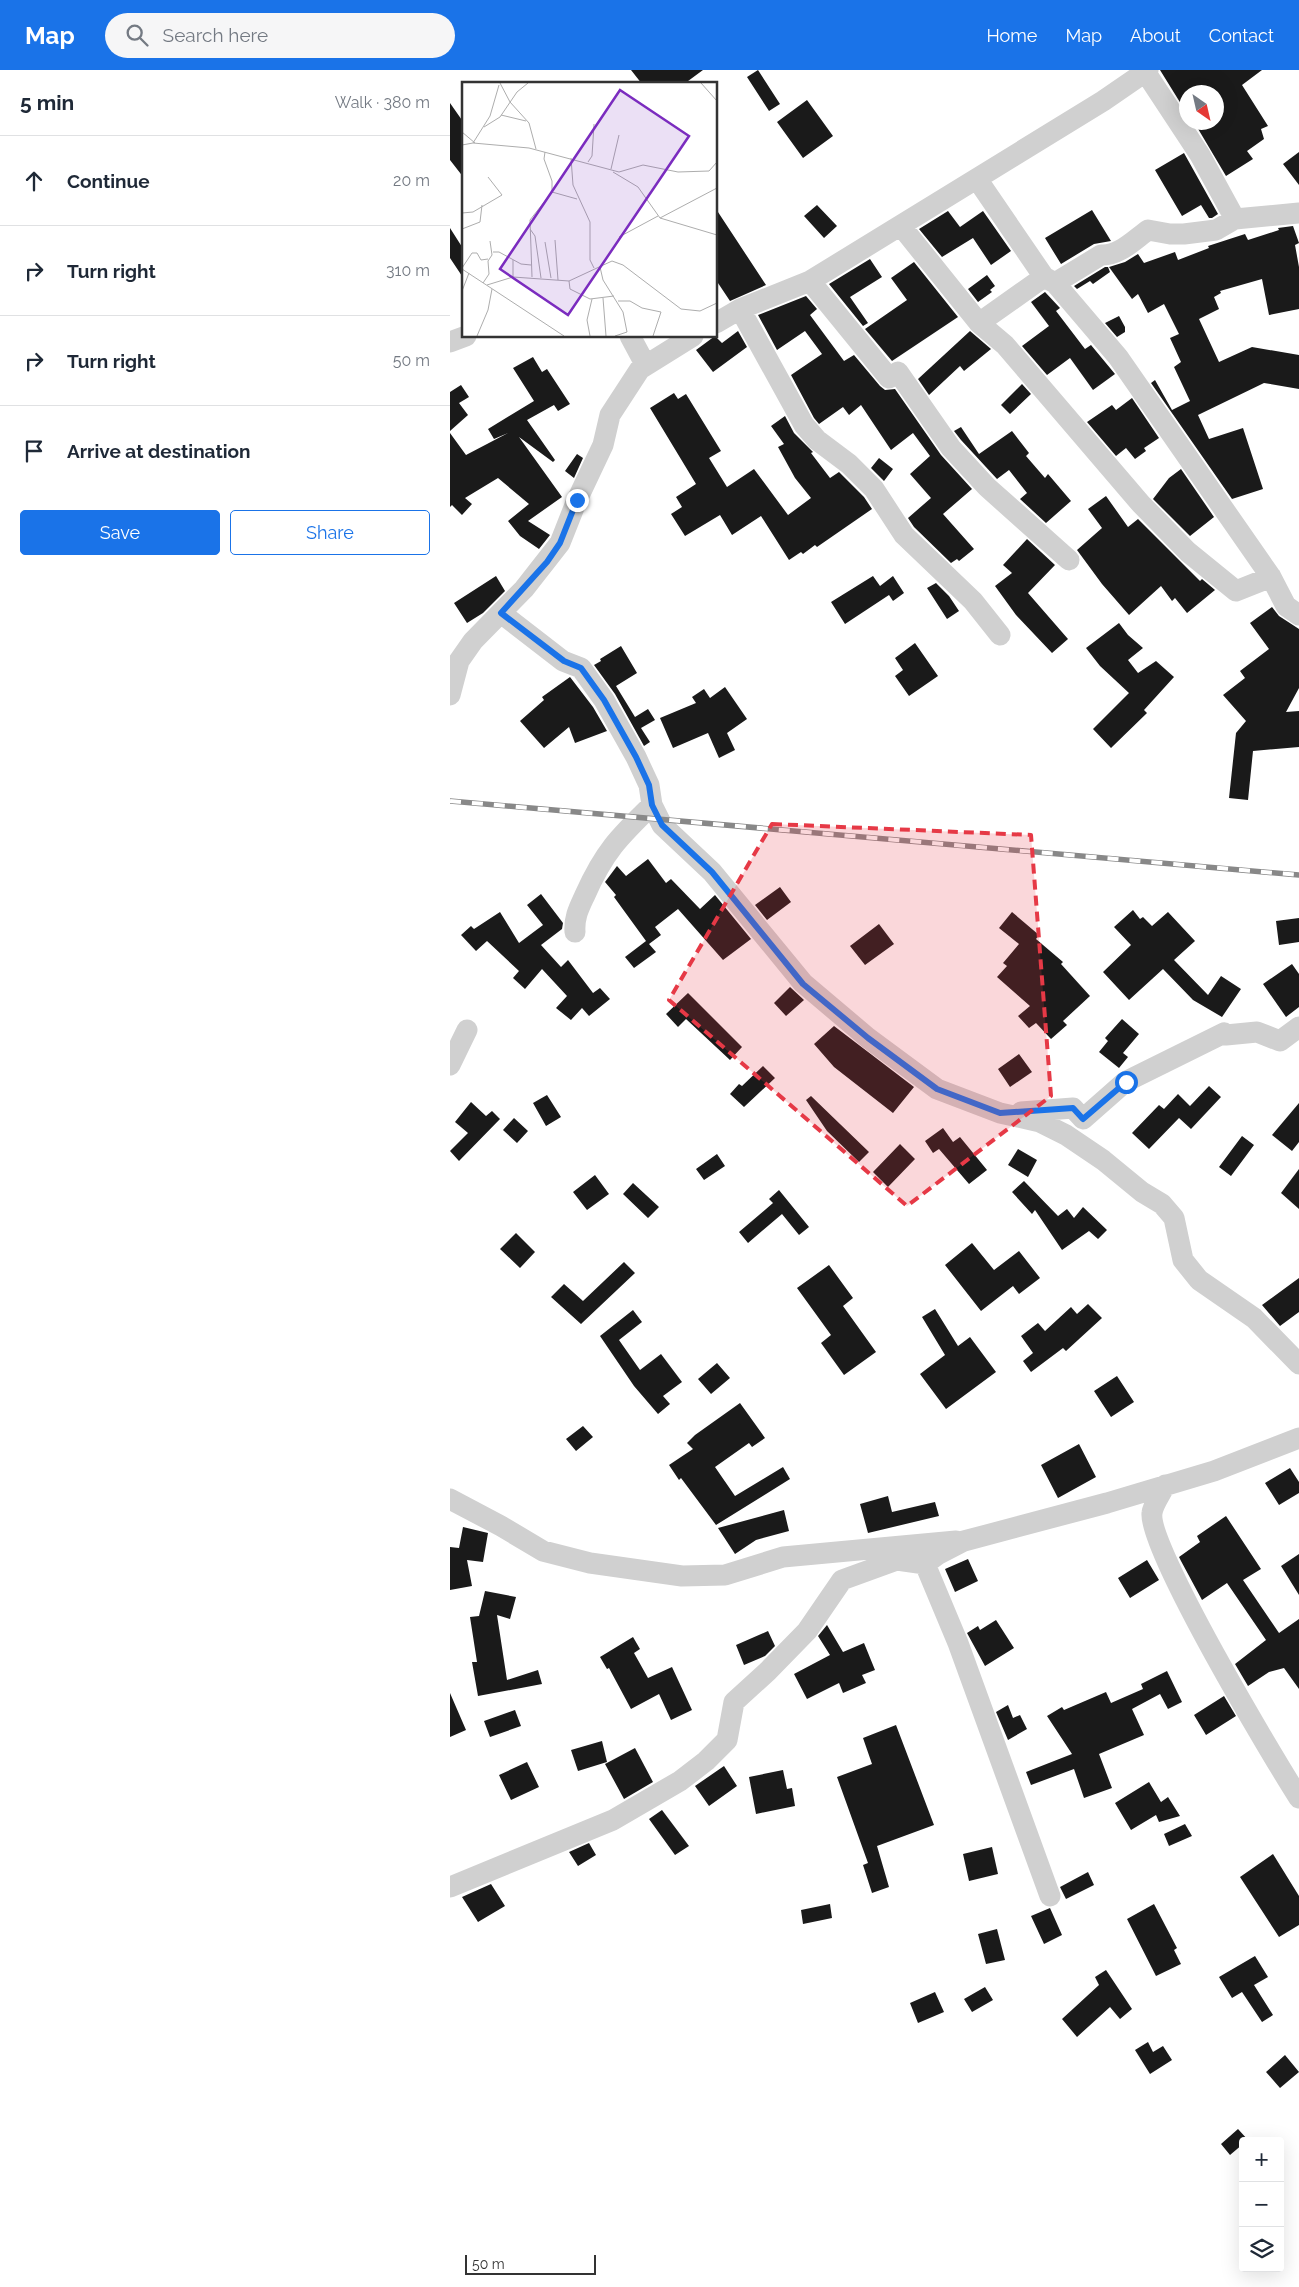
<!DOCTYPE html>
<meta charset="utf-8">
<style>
:root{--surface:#fff;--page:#f6f6f7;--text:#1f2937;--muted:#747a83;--line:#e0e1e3;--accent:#1a73e8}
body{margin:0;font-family:Raleway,sans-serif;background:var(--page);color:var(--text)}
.controls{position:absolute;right:15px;bottom:15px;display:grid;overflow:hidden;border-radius:5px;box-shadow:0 5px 20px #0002}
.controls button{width:45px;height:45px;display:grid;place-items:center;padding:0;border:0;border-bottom:1px solid var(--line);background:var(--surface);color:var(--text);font:25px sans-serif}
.compass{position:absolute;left:729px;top:15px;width:45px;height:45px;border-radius:50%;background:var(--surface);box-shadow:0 5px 20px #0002;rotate:146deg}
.scale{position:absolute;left:15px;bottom:12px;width:131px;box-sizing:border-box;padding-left:5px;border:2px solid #333;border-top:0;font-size:14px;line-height:18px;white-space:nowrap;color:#333;-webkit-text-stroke:4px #fff;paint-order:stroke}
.stop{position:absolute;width:15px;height:15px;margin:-11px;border:4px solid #1a73e8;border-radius:50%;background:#fff}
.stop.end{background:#1a73e8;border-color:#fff;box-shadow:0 1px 5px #0008}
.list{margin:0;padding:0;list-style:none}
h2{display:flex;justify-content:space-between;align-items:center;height:65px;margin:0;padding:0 20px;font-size:21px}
h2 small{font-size:16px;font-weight:400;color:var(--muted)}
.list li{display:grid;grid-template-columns:32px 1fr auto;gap:15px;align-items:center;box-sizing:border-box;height:90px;padding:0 20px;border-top:1px solid var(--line)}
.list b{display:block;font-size:19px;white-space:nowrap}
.list em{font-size:16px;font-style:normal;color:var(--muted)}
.actions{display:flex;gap:10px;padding:15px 20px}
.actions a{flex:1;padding:11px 0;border:1px solid var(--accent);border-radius:5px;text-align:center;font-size:18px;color:var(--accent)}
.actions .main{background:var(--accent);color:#fff}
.icon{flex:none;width:28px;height:28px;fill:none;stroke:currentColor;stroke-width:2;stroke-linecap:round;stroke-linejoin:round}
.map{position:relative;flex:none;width:849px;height:2217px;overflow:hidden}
header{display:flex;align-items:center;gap:30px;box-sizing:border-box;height:70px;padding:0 25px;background:var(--accent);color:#fff}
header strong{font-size:24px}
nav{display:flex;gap:28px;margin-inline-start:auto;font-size:18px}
.search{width:350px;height:45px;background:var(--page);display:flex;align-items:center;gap:12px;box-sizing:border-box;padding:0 18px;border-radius:28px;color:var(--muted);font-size:19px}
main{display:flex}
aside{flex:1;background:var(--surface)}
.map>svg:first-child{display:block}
</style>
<header>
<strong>Map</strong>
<div class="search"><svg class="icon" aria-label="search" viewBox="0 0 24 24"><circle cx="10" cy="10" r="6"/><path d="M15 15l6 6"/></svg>Search here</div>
<nav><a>Home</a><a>Map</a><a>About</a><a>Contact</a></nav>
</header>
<main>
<aside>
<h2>5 min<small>Walk · 380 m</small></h2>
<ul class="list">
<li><svg class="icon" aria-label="ahead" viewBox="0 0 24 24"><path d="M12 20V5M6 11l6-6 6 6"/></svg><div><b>Continue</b></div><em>20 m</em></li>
<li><svg class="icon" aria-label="right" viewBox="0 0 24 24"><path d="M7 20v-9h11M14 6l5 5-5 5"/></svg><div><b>Turn right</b></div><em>310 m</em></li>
<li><svg class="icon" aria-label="right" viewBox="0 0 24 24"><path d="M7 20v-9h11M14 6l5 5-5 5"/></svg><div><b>Turn right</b></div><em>50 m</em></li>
<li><svg class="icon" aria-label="arrive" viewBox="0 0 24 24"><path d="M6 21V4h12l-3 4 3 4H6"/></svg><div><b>Arrive at destination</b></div></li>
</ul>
<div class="actions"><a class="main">Save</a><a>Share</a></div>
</aside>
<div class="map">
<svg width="849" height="2217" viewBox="0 0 849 2217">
<rect width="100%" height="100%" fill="#fff"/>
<path fill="#1a1a1a" d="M181 0H253L234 14H192Z
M308 0 330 34 319 41 297 7Z
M710 0H812L792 15 818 56 811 59 814 69 797 81 803 89 776 106 744 52H766V22H736V42Z
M357 30 383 66 353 88 327 52Z
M0 33 14 53V108L0 90Z
M849 82V115L833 94Z
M734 83 768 144 762 148H759L751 135 732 146 705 100Z
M367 135 387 156 374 168 354 146Z
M266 139 316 215 280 231 266 210Z
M642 140 661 171 644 174 611 194 595 168Z
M498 141 510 157 533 141 561 181 541 195 523 168 492 187 469 159Z
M843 156 849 173 845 175 849 197V239L819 245 812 209 770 221 771 223 764 227 769 239 749 249 769 292 802 277 849 285V319L814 313 748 345 759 369 793 358 813 419 782 429 701 313 705 310 722 340 740 331 724 297 731 292 720 268 729 264 714 234 698 243 688 224 682 229 659 197 675 192 688 184 694 193 725 182 728 190 759 178 758 176 795 164 798 170 829 160 828 158Z
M0 158 14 180V209L0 188Z
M420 189 432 207 400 227 418 253 413 256 379 214Z
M464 192 508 247 442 291 415 259 457 230 441 208Z
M655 197H658L660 202 643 214 640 211 627 219 624 216Z
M537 205 545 216 540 220 542 222 528 232 518 219Z
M595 222 610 238 606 241 635 279 641 275 665 304 643 320 620 288 597 305 572 276 599 256 581 232Z
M356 226 367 239 360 245 394 291 404 285 430 316 435 320 445 319 491 385 522 419 493 444 524 479 509 491 507 489 501 493 464 457 458 448 481 428 460 404 480 386 463 363 441 380 411 335 399 345 393 337 369 354 364 348 341 305 372 284 355 261 327 280 308 245Z
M669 246 675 257V262L667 267 655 253Z
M288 261 297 277 263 302 246 280 265 266 272 273Z
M520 261 541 279 514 301 510 296 479 325 468 309Z
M83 287 92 302 97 299 120 334 108 341 104 335 77 350 105 390 103 392 69 367 112 427 78 451 100 465 89 479 70 466 58 451 79 434 48 408 15 428 22 434 12 445 2 435 0 437V363L16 385 58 363 44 369 38 359 84 331 63 298Z
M572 314 581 324 560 344 551 335Z
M11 315 19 327 9 333 18 345 0 361V322Z
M224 323 228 329 236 324 271 381 259 388 277 417 304 399 338 445 361 428 345 408 328 377 334 374 321 356 335 346 344 363 363 382 361 383 380 408 389 402 414 427 422 439 367 477 365 475 353 484 351 482 339 490 311 446 282 465 270 445 235 466 221 444 232 437 226 427 246 414 200 338Z
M682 328 709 368 694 378 696 381 685 389 676 378 666 386 637 352 662 335 666 340Z
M511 357 529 384 562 361 579 383 576 386 595 408 598 404 621 431 596 453 570 429 577 423 559 400 547 409 511 370 504 361Z
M127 384 133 388 124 408 115 401Z
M429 388 443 399 434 411 421 398Z
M731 399 764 447 740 466 703 429 719 408Z
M656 426 678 457 688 449 750 511 752 509 765 520 737 543 725 528 722 531 711 516 679 545 652 514 627 480 652 458 638 439Z
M577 469 605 495 578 523 618 569 602 583 566 545 545 516 562 503 553 495Z
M46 506 55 521 33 543 17 553 4 533Z
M423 506 430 516 443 506 454 523 443 531 439 525 395 554 381 532Z
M486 513 499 526 509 541 497 549 477 518Z
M822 537 829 546 849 559V618L836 642 849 641V677L803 681 798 730 779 728 786 663 796 651 773 625 795 608 790 601 819 579 800 553Z
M669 553 678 565 693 578 678 590 688 603 706 591 724 607 694 640 697 643 661 678 643 659 679 623 650 596 636 578Z
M465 573 488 606 459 626 445 606 453 600 445 588Z
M171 576 187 603 166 616 185 647 198 639 205 650 191 658 200 672 194 676 165 624 144 595 151 591 150 589Z
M120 607 143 637 157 661 125 673 119 657 94 678 70 651 94 630 92 627Z
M275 617 297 649 277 663 285 680 269 688 258 663 223 678 210 648 246 633 242 627 254 619 260 628Z
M198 789 216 813 221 809 250 839 265 825 301 869 273 890 228 839 205 857 211 865 199 874 206 882 184 898 175 887 196 871 164 827 166 825 155 812 167 796 176 806Z
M330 817 341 832 317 850 305 835Z
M91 824 113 853 112 859 91 875 111 897 118 890 143 923 150 918 160 929 139 946 132 938 121 950 106 938 117 926 92 899 75 919 63 908 69 901 37 871 26 881 11 865 21 856 24 859 50 842 69 873 93 855 77 835Z
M683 840 690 849 693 847 702 856 718 842 745 871 724 890 758 925 771 906 791 919 772 947 743 930 713 899 679 930 653 902 681 875 664 857Z
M562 842 589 865 586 869 613 892 611 894 640 926 613 951 617 955 601 969 586 953 579 958 568 946 580 936 547 907 557 896 553 893 569 874 549 858Z
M849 848V872L829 875 826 851Z
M429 854 444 874 415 895 400 876Z
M842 894 849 904V937L836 947 813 914Z
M340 917 354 930 336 946 324 933Z
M238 923 292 977 280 990 236 949 228 957 216 944Z
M672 949 689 964 673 983 678 987 669 998 649 982 658 971 655 968Z
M384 956 464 1017 443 1043 384 997 364 974Z
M569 984 582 1002 560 1017 548 999Z
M313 996 325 1008 294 1037 280 1024 289 1014 292 1016Z
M759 1016 771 1027 741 1059 729 1048 699 1079 682 1063 709 1035 714 1039 728 1024 740 1036Z
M97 1025 111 1047 96 1056 83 1033Z
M361 1026 419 1082 409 1092 377 1061 356 1030Z
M21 1032 36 1046 42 1041 50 1049 9 1091 0 1081 18 1063 5 1052Z
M849 1033V1072L842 1081 822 1065Z
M64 1048 78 1061 67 1073 53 1060Z
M493 1058 503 1072 510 1067 537 1100 519 1114 489 1079 483 1083 475 1071Z
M792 1066 804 1075 781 1106 769 1097Z
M450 1074 465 1089 438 1117 423 1102Z
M568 1079 587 1090 578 1107 558 1095Z
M267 1084 275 1096 254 1110 246 1099Z
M849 1099V1139L831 1123Z
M145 1105 159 1124 137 1140 123 1122Z
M574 1111 608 1146 617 1139 624 1148 633 1137 657 1160 648 1169 639 1161 612 1180 585 1140 582 1144 562 1122Z
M183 1113 209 1137 198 1148 173 1124Z
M329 1120 359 1157 349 1165 332 1144 298 1173 289 1162 323 1133 319 1129Z
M66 1163 85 1182 70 1198 50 1179Z
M522 1173 544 1200 569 1181 590 1208 569 1224 563 1216 531 1241 495 1195Z
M174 1192 185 1203 131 1254 101 1227 114 1214 133 1231Z
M379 1195 403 1228 393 1236 426 1282 394 1305 371 1273 381 1265 347 1218Z
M849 1208V1242L830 1256 812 1235Z
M638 1234 652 1248 616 1281 613 1278 581 1302 573 1291 583 1283 571 1266 588 1253 595 1261 621 1237 627 1244Z
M485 1239 508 1276 520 1267 546 1302 496 1339 470 1304 495 1285 472 1247Z
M183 1240 192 1252 169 1270 190 1300 211 1284 232 1312 213 1326 220 1334 208 1344 184 1316 150 1266Z
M267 1293 280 1308 261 1324 248 1309Z
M667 1306 684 1332 661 1347 644 1321Z
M290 1333 315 1368 302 1377 299 1373 265 1397 285 1426 333 1397 340 1409 266 1455 231 1408 229 1410 219 1395 243 1379 237 1373 245 1365Z
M133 1356 143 1367 126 1381 116 1369Z
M629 1374 646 1407 608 1428 591 1395Z
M840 1398 849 1412V1423L829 1435 815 1413Z
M438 1426 442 1442 485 1432 489 1446 418 1463 410 1434Z
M334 1440 339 1461 306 1470 285 1484 268 1458Z
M776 1446 811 1499 793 1510 829 1563 849 1549V1619L834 1598 819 1602 798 1616 785 1594 816 1570 777 1513 752 1530 731 1491 729 1487 750 1472 747 1466Z
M13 1457 38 1463 33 1492 17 1490 22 1516 0 1520V1477L9 1478Z
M849 1484V1525L831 1496Z
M518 1489 528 1511 505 1522 495 1499Z
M697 1490 709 1510 680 1528 668 1508Z
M35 1521 66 1527 60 1549 47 1545 57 1610 88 1600 92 1614 28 1626 22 1592H27L20 1547 29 1546Z
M546 1550 564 1578 535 1596 517 1563 528 1556 530 1560Z
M377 1555 393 1582 414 1573 425 1600 412 1605 416 1613 393 1623 389 1613 357 1629 344 1604 380 1585 368 1566Z
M318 1561 325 1576 315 1586 294 1595 286 1575Z
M183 1567 190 1579 184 1583 198 1608 222 1597 242 1640 221 1650 209 1624 181 1639 159 1598 157 1599 150 1587Z
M717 1601 732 1632 718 1639 710 1624 682 1639 694 1665 649 1684 662 1718 634 1728 624 1699 581 1715 576 1702 622 1684 597 1646 612 1637 614 1640 656 1622 661 1633 693 1619 691 1614Z
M0 1623 16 1660 0 1667Z
M774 1626 786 1646 756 1665 744 1645Z
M558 1635 563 1648 570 1645 577 1659 558 1670 546 1642Z
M65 1640 71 1656 40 1667 34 1651Z
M446 1655 484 1755 427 1776 439 1817 422 1823 413 1795 418 1793 387 1707 422 1694 413 1668Z
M152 1671 157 1692 128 1701 121 1680Z
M185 1678 203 1712 174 1729 155 1694Z
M77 1692 89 1717 61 1730 49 1705Z
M274 1696 287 1716 259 1736 245 1716Z
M333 1700 337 1719 342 1718 345 1736 306 1744 299 1707Z
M699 1712 711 1732 718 1727 730 1746 709 1752 706 1745 681 1760 665 1733Z
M212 1740 239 1776 225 1785 199 1749Z
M735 1754 742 1766 719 1776 714 1764Z
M139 1773 146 1785 128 1796 119 1782Z
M542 1777 548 1804 519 1811 513 1784Z
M823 1784 849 1826V1855L829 1867 790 1807Z
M638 1802 644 1815 616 1829 610 1817Z
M41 1814 55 1836 28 1852 12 1827Z
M380 1834 382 1848 353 1854 351 1840Z
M704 1834 727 1878 724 1880 731 1894 706 1906 677 1849Z
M600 1838 612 1865 594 1874 581 1846Z
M547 1859 555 1890 536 1894 528 1864Z
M805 1886 818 1907 804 1915 823 1945 812 1952 792 1922 782 1928 769 1907Z
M656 1900 682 1939 670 1949 660 1937 627 1967 612 1949 649 1915 645 1907Z
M535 1917 543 1930 522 1942 514 1929Z
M485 1922 494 1942 468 1953 460 1933Z
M698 1972 703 1982 713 1976 722 1990 700 2004 685 1980Z
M835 1985 849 2002 830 2018 816 2002Z
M788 2059 798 2070 793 2071V2074L780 2085 771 2074Z"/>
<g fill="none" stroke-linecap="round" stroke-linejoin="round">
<path stroke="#d0d0d0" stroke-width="21" d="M696 3 750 85 785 149
M527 109 594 207 605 213 668 287 821 507 836 536 849 545
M451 156 529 253 555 275 691 434 738 482 786 521 821 507
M360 211 439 308 448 302 501 378 537 417 619 490
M605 213 651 185C669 186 684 170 698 160L720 164H734L766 160 785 149 849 143
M290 239 354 355 367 370 399 394 424 419 454 465 523 531 550 565
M266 253 290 239 360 211 653 31 698 0
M529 253 594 207
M180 266 195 294
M0 272 16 266
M51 543 113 591 131 598 154 630 186 687 199 715 202 735 212 755 262 802 353 913 418 968 487 1019 550 1043 590 1052 616 1065 653 1090 692 1122 712 1134 724 1148 733 1190 749 1210 804 1248 849 1294
M0 625 9 591 23 571 74 519 110 473 127 430 153 375 160 345 190 299 243 266
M125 862C124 847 129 838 135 825 154 782 169 767 202 735
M0 995 17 960
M571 1042 623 1038 633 1049 675 1012 774 963 776 965 807 962 830 971 849 957
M715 1415C711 1424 703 1434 702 1443 697 1477 824 1689 849 1728
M0 1429 51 1456 93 1481 140 1493 232 1506 275 1505 333 1487 506 1471
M475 1494 508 1573 600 1826
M0 1817 163 1750 230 1711 256 1691 277 1670 284 1632 318 1601 357 1561 392 1510 447 1490 475 1494 487 1485 514 1471 657 1433 764 1401 849 1368"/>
<g stroke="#888" stroke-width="5.5">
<path id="rail" d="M0 731 849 805"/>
</g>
<use href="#rail" stroke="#fff" stroke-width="4" stroke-dasharray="11" stroke-linecap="butt"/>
</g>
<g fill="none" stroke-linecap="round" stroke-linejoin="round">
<path stroke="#1a73e8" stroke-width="6" d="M127 430 110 473 97 492 51 543 114 591 131 598 154 630 186 687 199 715 202 735 212 755 262 802 353 914 418 968 487 1019 550 1043 623 1038 633 1049 676 1012"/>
</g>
<path fill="#e63946" fill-opacity="0.2" stroke="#e63946" stroke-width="4" stroke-dasharray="10 6" stroke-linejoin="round" d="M322 754 581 765 601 1026 457 1136 219 930Z"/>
<g transform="translate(12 12)">
<rect width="255" height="255" fill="#fff"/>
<path fill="none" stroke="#adadad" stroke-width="1" d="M38 1 48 20 67 41 74 67M239 1 255 19M39 33 64 39M22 45 38 35 55 10 66 1M0 50 13 61M11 61 28 34 37 3M0 63 11 61 67 66 157 90 181 83 216 90 247 89 255 80M109 76 111 103 128 140V178L132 186M126 80 130 74 132 42M149 87 157 53M151 90 176 105 198 136 255 153M90 110 115 117M0 131 11 130 40 113 26 95M198 136 255 106M0 147 18 140 20 123M68 147 73 154 79 196M157 155 196 134M93 158 96 198M83 160 89 196M31 170H37L59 182 69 183M138 185 141 198 161 230 165 250 153 254M0 186 10 171H15L19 178 26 177M0 187 102 254M51 195V178M70 195 68 138 90 110V99L82 77 83 70M107 199 108 207 128 217 152 214M21 201 27 192 26 179 30 173 28 159M25 203 51 195 107 199 150 179 161 183 219 227 238 229 255 221M0 209 7 191M141 216 144 254M156 219H168L180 226 199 230 191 254M15 254 26 228 30 207M128 254 125 238 130 217"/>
<path fill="#7b2cbf" fill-opacity="0.15" stroke="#7b2cbf" stroke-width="2.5" d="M158 8 227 54 106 233 38 187Z"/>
<rect width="255" height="255" fill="none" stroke="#333" stroke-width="2.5"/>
</g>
</svg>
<div class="controls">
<button>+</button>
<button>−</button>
<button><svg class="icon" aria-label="layers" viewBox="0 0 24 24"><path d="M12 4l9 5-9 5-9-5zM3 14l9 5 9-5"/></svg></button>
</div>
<svg class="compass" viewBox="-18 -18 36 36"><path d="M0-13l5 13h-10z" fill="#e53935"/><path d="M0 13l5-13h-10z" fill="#747a83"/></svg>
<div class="scale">50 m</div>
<div class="stop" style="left:676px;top:1012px"></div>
<div class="stop end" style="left:127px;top:430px"></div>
</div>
</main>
